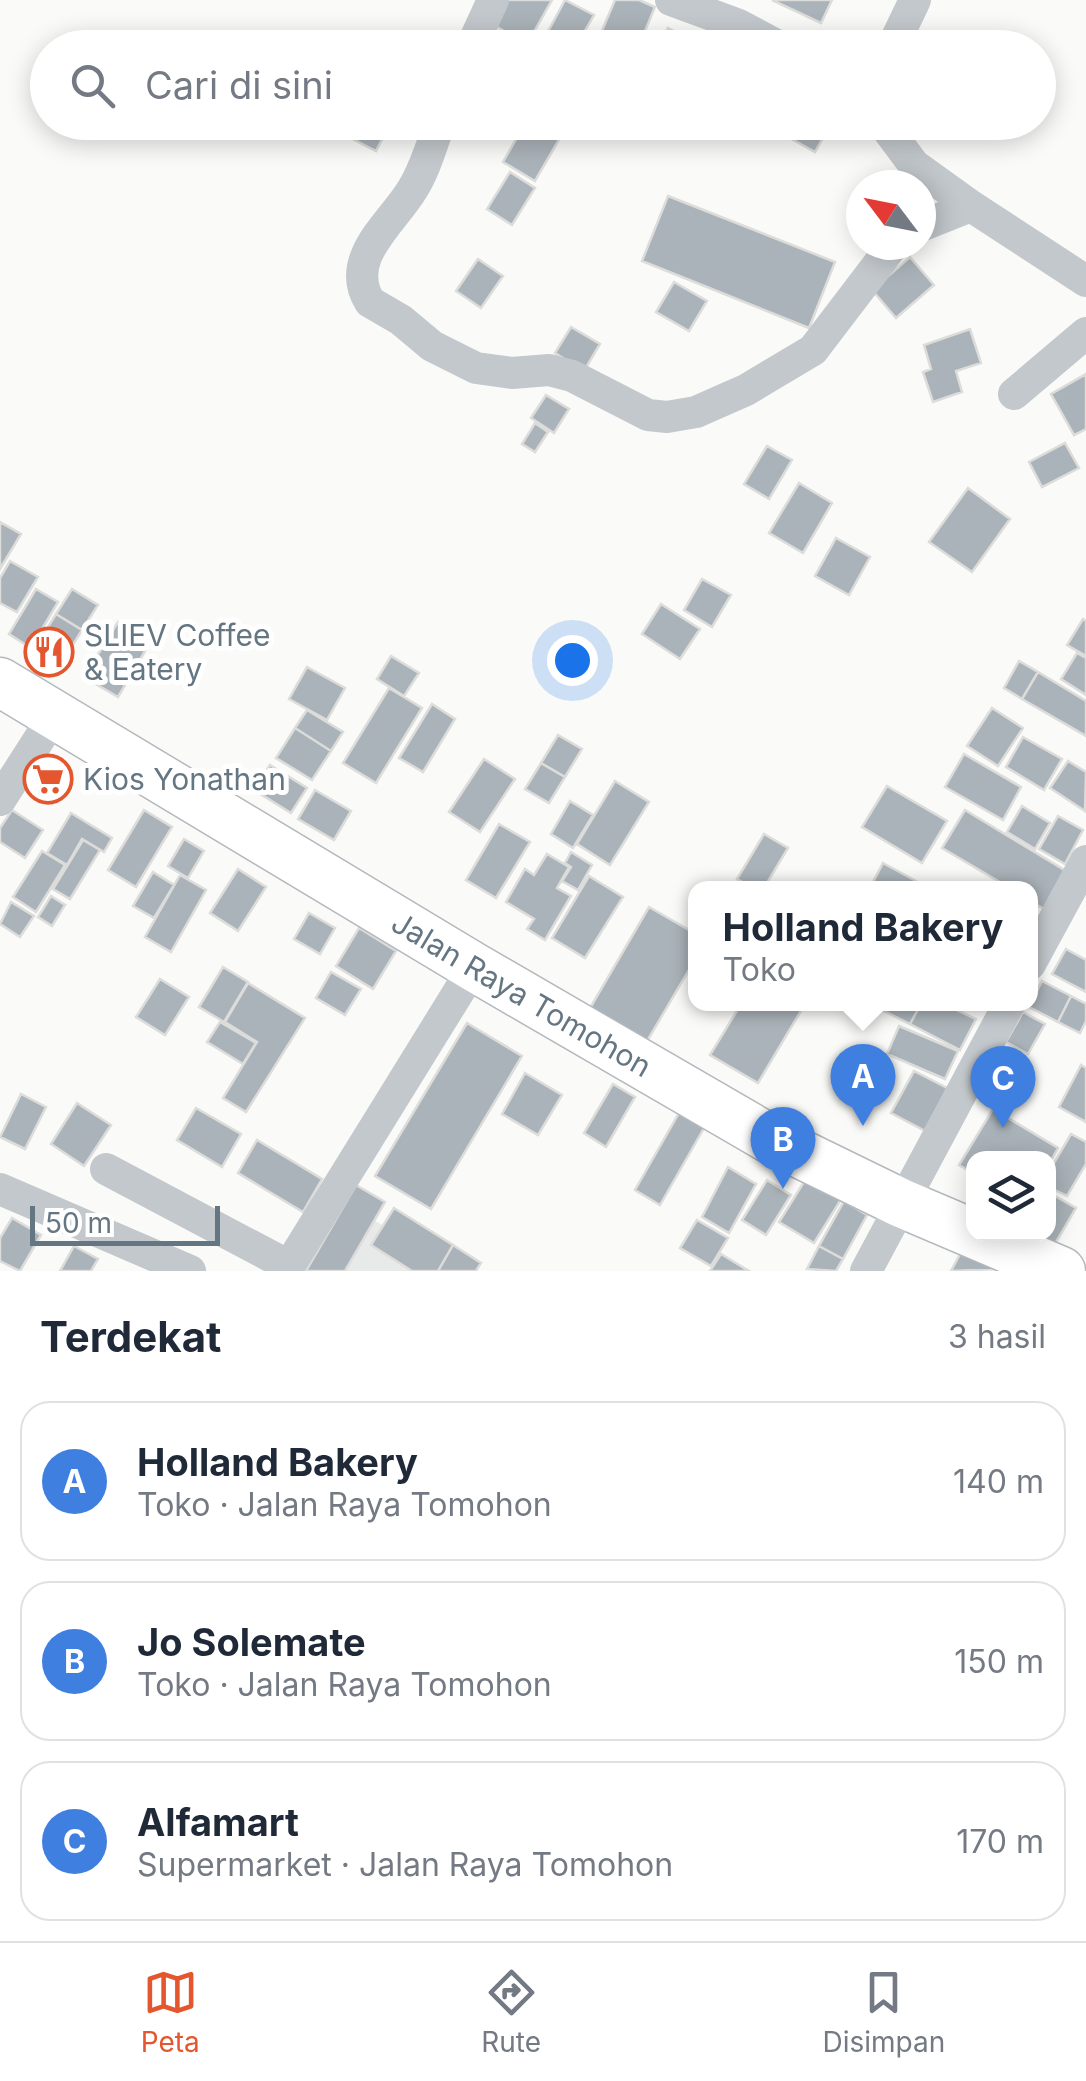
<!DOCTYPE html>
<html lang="id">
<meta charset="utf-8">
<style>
:root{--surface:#fff;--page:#f6f6f7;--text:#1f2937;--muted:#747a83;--line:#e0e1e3;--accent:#e4572e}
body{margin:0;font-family:Inter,sans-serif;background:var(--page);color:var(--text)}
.controls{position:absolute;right:30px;bottom:30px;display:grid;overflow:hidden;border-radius:20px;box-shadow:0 5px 25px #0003}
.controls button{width:90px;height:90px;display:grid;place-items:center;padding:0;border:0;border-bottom:2px solid var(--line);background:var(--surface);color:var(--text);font:50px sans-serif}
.compass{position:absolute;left:846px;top:170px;width:90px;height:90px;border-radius:50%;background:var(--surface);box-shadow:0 5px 25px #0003;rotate:302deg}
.scale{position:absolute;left:30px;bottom:25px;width:190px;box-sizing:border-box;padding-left:10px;border:5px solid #657683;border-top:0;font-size:28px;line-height:35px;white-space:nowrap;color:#657683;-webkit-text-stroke:8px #fff;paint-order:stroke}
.you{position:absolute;left:572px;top:660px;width:35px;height:35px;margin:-25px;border:8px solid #fff;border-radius:50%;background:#1a73e8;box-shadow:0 0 0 15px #1a73e833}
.badge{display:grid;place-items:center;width:65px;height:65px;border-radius:50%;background:var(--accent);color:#fff;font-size:32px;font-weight:700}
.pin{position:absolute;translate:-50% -82px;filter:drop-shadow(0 2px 5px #0008)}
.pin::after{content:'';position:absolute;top:52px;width:35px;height:30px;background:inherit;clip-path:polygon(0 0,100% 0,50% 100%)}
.popup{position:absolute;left:688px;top:881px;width:350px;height:130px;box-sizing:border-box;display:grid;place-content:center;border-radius:20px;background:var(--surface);filter:drop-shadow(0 2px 8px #0005);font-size:32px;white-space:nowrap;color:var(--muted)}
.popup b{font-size:38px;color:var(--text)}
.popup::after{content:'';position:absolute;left:50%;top:100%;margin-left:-20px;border:20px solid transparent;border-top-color:var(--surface)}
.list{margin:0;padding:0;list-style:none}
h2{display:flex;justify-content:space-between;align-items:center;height:130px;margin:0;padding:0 40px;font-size:42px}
h2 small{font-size:32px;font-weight:400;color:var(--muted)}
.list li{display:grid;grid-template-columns:65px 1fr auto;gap:30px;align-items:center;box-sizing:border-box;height:160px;margin:0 20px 20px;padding:0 20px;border:2px solid var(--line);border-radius:30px}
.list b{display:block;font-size:38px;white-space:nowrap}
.list p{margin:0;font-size:32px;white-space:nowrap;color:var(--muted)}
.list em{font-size:32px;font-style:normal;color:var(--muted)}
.icon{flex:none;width:55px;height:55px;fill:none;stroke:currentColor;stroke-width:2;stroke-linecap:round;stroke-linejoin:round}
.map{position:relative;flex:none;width:1086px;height:1271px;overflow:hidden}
.search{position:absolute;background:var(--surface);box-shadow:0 5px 25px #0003;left:30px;right:30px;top:30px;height:110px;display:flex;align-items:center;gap:25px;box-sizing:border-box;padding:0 35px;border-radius:55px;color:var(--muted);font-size:38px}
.sheet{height:670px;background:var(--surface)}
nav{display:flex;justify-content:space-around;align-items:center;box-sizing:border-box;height:140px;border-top:2px solid var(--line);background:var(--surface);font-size:28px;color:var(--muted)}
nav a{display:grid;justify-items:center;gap:5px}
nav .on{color:var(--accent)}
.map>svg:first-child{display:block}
</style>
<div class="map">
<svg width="1086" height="1271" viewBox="0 0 1086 1271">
<rect width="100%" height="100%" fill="#fafaf8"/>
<path fill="#e8e9e9" d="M358 1211 462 1271H324Z"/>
<path fill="#aab3b9" stroke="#dcdcda" stroke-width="2.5" d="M508 0H552L527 44 493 25Z
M565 0 594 15 575 48H560L544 39Z
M615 0H639L655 7 638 48 595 47Z
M772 0H832L821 23Z
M668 28 699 44 697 48H658Z
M342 122H391L376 151 337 131Z
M526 122H534L560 138 535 181 503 162Z
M796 122H832L815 152 788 137Z
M510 172 535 188 512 225 487 209Z
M668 196 835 262 809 328 642 261Z
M910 257 934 285 896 318 872 290Z
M478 259 503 276 481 308 456 291Z
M674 282 707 301 689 331 656 312Z
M571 327 600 344 584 371 555 353Z
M970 329 981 363 956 371 962 392 933 402 923 372 931 369 924 345Z
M1086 374V429L1074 435 1051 394Z
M546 395 569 409 554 433 531 418Z
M535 423 548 432 535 452 522 444Z
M1065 443 1079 468 1042 487 1029 462Z
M767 446 792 460 769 499 744 484Z
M799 483 832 503 803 553 769 533Z
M968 488 1010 519 972 572 929 542Z
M0 522 21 534 0 569Z
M836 538 870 557 849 595 815 576Z
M10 561 38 577 17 612 0 603V578Z
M702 579 731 595 712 627 684 610Z
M36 589 58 602 31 648 9 634Z
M72 589 98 605 82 630 56 614Z
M661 604 700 629 680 659 642 634Z
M56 614 82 630 56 673 30 656Z
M1083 619 1086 621V656L1067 645Z
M118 622 151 641 118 697 84 677Z
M1077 653 1086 658V695L1061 679Z
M391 656 419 673 404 696 377 679Z
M1019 661 1038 672 1022 699 1004 688Z
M307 667 345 688 327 720 289 699Z
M1038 672 1086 701V736L1022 699Z
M389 688 422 708 376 783 343 763Z
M432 704 455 719 423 772 399 758Z
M992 708 1023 728 998 766 967 746Z
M307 710 343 732 331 751 295 728Z
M295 728 331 751 312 780 276 758Z
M558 735 582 749 565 777 541 763Z
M1023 737 1062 759 1044 790 1006 767Z
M45 754 72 771 52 804 25 787Z
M964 754 1021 787 1003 820 945 787Z
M484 759 515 779 480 832 449 812Z
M1068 761 1086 772 1085 811 1050 788Z
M541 763 565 777 549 803 525 789Z
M270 765 307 788 291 813 254 790Z
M615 781 649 802 610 865 577 844Z
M887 786 947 821 922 863 862 827Z
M315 790 351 811 334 840 298 819Z
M570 801 593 815 573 848 551 834Z
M1022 806 1050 823 1035 849 1007 832Z
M12 810 43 830 25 858 0 842V828Z
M144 810 172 827 136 887 108 870Z
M965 810 1066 871 1044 909 1030 901V888H1010L942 848Z
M71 813 112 838 104 852 82 839 67 865 47 853Z
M1058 816 1083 830 1065 864 1039 849Z
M499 824 530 842 496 898 466 880Z
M764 834 788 848 764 888H754L737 879Z
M184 839 204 851 188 878 168 866Z
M83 840 100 850 70 899 53 889Z
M42 851 65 865 36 912 13 897Z
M571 852 592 865 578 890 562 881 571 867 565 863Z
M547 854 569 867 557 888 571 896 545 940 527 929 534 919 506 902 525 869 534 875Z
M883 863 916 881 912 888H870Z
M238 869 266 887 238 931 210 913Z
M153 872 174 885 154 918 133 906Z
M180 875 206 890 171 952 145 937Z
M589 876 623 897 585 958 552 938Z
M51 896 65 905 52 926 38 917Z
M11 902 34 916 20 937 0 924Z
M649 907 696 934V958L643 1048 586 1015Z
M309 913 335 928 320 954 294 939Z
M359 928 396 951 373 989 336 966Z
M1066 949 1086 960V992L1052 974Z
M223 967 248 982 224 1022 199 1007Z
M331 972 361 989 345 1015 316 998Z
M160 979 189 997 165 1035 136 1017Z
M1042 981 1071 996 1058 1022 1029 1007Z
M248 983 305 1018 246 1112 223 1098 257 1042 225 1022Z
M1071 996 1086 1004V1021L1080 1033 1058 1022Z
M741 1004H805L758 1083 710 1055Z
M878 1004H921L910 1024 876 1007Z
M921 1004H944L976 1019 960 1050 910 1024Z
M1023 1012 1045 1024 1028 1054 1006 1042Z
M220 1022 256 1043 243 1064 207 1042Z
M467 1023 522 1056 431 1209 375 1176Z
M899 1026 958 1051 945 1079 887 1054Z
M1081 1065 1086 1068V1122L1059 1107Z
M914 1071 951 1090 929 1133 891 1113Z
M525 1073 562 1095 538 1135 502 1114Z
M613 1084 635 1097 606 1147 584 1133Z
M21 1094 46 1107 25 1149 0 1137Z
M77 1103 111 1125 84 1166 51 1144Z
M196 1108 241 1134 222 1167 177 1140Z
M993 1109 1058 1148 1048 1166V1158H974V1174L959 1165Z
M679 1113 704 1128 660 1205 635 1190Z
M1071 1134 1086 1142V1164L1067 1196 1048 1187V1173Z
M257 1140 322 1179 303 1212 238 1173Z
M728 1167 756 1184 729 1233 702 1217Z
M807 1177 842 1198 814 1243 779 1222Z
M767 1180 791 1195 766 1235 742 1220Z
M356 1185 385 1202 345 1271H306Z
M1048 1192 1076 1208 1055 1244 1037 1234H1048Z
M844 1201 867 1215 843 1259 819 1246Z
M394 1208 453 1245 438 1271H412L371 1245Z
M12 1218 41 1235 20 1271 0 1261V1238Z
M697 1220 728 1238 711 1266 680 1248Z
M453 1245 481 1263 476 1271H438Z
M74 1246 98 1259 91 1271H60Z
M819 1246 843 1259 836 1271 807 1269Z
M721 1254 749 1271H710Z
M960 1254 997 1269 951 1271Z"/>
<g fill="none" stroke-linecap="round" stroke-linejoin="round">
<g stroke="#b4b9bd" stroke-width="51">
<g id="highway">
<path id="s1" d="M0 682 474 967 772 1140 901 1203 1061 1271"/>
</g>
</g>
<path stroke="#c3c8cc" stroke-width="32" d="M671 0 739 25 782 48
M471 48 493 0
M892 48 915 0
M440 122C432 144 425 170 412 190 392 223 343 259 370 302L401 320 432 346 476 368 512 373 549 370 572 376 648 415 667 417 696 412 746 390 813 350 893 245
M882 122 914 165 971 206 1086 281
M921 226 971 206
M1014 394 1086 333
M0 800 54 716
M1030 964 1086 861
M106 1169 289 1266
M0 1189 190 1271
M286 1271 474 967
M866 1271 1009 1004"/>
<use href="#highway" stroke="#fff" stroke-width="48"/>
</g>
<defs>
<g id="restaurant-ring" transform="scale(2.5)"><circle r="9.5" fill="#fff" stroke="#e4572e" stroke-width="1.5"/><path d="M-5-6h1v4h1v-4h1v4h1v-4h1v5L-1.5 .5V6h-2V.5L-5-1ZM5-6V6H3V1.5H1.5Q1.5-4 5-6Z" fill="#e4572e"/></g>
<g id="supermarket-ring" transform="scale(2.5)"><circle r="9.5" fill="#fff" stroke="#e4572e" stroke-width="1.5"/><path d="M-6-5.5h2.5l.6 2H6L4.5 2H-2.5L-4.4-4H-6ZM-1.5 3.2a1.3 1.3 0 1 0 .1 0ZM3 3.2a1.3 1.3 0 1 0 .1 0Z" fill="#e4572e"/></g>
</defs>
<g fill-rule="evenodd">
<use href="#restaurant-ring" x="49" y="652"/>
<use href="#supermarket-ring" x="48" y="779"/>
</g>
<g text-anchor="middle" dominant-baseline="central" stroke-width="10" stroke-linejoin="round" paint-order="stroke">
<g font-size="30" fill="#657683" stroke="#fff" text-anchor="start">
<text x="84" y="635">SLIEV Coffee<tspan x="84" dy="34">&amp; Eatery</tspan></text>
<text x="83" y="779">Kios Yonathan</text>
</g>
<g font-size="30" fill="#657683" stroke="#fff">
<text stroke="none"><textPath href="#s1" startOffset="608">Jalan Raya Tomohon</textPath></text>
</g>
</g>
</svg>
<div class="controls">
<button><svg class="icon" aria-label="layers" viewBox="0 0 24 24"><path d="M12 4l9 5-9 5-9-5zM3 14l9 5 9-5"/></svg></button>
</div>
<svg class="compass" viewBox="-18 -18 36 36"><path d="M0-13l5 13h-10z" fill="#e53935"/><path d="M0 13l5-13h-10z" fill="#747a83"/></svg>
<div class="scale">50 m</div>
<div class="you"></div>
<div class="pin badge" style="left:863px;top:1126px;background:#3f7fe0">A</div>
<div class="popup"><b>Holland Bakery</b>Toko</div>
<div class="pin badge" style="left:783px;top:1189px;background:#3f7fe0">B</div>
<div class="pin badge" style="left:1003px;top:1128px;background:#3f7fe0">C</div>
<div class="search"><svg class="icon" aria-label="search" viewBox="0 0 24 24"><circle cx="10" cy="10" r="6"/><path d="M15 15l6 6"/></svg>Cari di sini</div>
</div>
<section class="sheet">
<h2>Terdekat<small>3 hasil</small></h2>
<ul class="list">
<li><span class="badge" style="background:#3f7fe0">A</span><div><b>Holland Bakery</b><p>Toko · Jalan Raya Tomohon</p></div><em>140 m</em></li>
<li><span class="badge" style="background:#3f7fe0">B</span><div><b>Jo Solemate</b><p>Toko · Jalan Raya Tomohon</p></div><em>150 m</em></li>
<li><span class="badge" style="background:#3f7fe0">C</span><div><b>Alfamart</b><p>Supermarket · Jalan Raya Tomohon</p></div><em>170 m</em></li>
</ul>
</section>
<nav>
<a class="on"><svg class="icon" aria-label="map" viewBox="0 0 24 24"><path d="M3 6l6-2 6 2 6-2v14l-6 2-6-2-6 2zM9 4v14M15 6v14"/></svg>Peta</a>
<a><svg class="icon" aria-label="directions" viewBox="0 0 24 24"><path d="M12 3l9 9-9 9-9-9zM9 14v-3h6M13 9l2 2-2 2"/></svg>Rute</a>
<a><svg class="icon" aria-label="saved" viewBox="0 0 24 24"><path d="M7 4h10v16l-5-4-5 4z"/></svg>Disimpan</a>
</nav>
